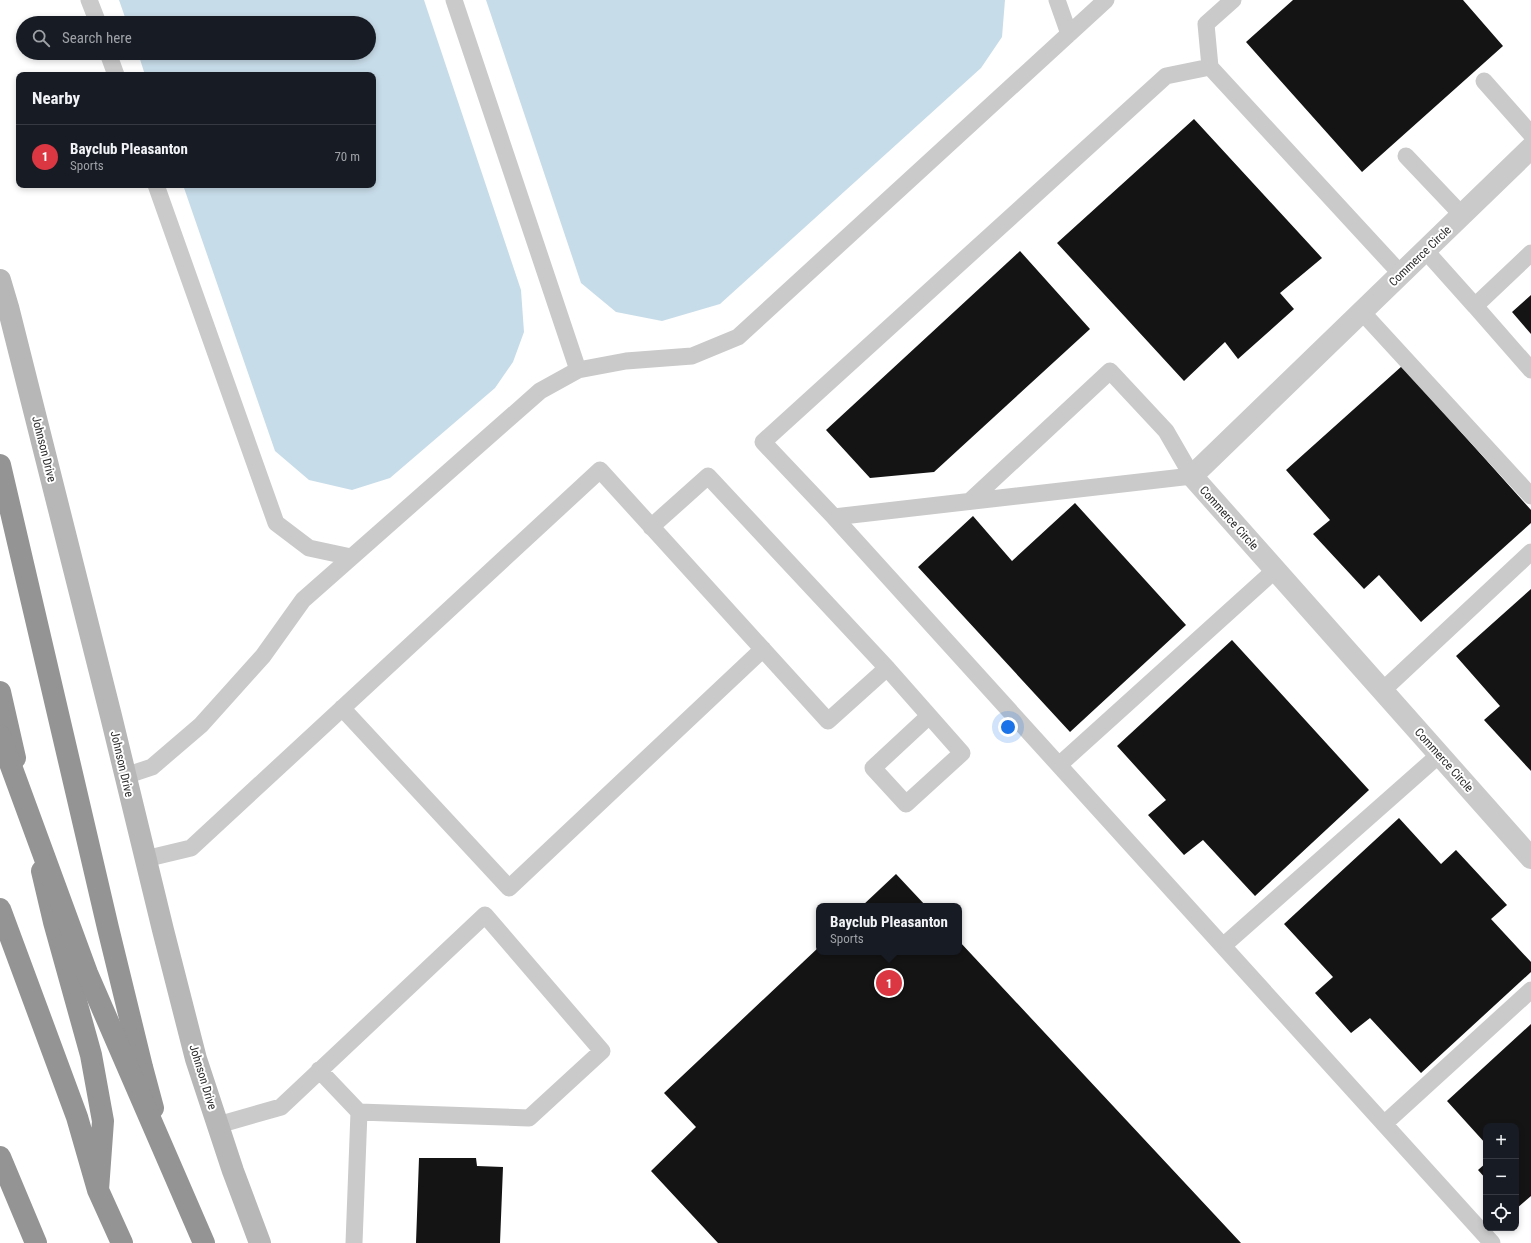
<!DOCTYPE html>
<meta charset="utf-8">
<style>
:root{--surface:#171b24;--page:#242831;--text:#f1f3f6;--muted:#9ea1a6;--line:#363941;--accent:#db3742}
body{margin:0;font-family:"Roboto Condensed",sans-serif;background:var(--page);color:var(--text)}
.controls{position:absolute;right:12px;bottom:12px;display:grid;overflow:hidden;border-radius:8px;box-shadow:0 2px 6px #0003}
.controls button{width:36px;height:36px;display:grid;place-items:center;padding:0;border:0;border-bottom:1px solid var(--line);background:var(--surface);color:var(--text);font:20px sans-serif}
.you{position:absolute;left:1008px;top:727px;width:14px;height:14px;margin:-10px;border:3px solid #fff;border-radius:50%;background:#1a73e8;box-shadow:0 0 0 6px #1a73e833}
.badge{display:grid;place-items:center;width:26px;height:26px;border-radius:50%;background:var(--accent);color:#fff;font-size:13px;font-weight:700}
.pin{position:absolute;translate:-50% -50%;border:2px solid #fff;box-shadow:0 1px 4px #0006}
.popup{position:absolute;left:816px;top:903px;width:146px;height:52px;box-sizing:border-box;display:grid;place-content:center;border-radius:8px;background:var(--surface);filter:drop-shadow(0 1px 3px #0005);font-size:13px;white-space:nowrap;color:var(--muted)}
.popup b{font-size:15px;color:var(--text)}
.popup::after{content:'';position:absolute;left:50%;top:100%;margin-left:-8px;border:8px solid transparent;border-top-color:var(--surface)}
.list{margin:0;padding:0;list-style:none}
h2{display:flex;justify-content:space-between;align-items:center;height:52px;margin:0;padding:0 16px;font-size:17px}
h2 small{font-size:13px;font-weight:400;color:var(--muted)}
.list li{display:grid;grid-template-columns:26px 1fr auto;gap:12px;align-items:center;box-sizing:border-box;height:64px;padding:0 16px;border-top:1px solid var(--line)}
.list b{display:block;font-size:15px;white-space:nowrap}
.list p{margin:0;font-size:13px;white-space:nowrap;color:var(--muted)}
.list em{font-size:13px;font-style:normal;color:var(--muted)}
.icon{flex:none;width:22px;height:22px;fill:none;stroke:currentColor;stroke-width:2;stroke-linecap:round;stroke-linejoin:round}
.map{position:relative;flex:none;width:1531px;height:1243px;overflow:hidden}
.search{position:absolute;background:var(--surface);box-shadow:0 2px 6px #0003;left:16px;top:16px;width:360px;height:44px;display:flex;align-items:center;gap:10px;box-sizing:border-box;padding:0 14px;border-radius:22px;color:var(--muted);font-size:15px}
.panel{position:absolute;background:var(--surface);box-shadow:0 2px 6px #0003;left:16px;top:72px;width:360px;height:116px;border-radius:8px}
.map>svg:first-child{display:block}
</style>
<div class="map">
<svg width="1531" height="1243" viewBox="0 0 1531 1243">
<rect width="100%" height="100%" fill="#fff"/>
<path fill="#c7dce9" d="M119 0H424L521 290 524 332 513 362 495 388 390 478 352 490 309 480 275 451 183 185H373V75H145L138 53H369V23H127Z
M486 0H1005L1002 37 981 68 720 304 662 321 616 312 581 283Z"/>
<path fill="#141414" d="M1293 0H1463L1503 46 1362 172 1246 42Z
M1194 119 1322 258 1280 293 1294 309 1238 359 1225 342 1184 381 1057 243Z
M1020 251 1090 329 934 472 870 478 826 430Z
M1531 295V334L1512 312Z
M1402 366 1531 510V523L1421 622 1379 575 1364 589 1313 534 1330 520 1286 470Z
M1075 503 1186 625 1070 732 918 567 973 516 1012 561Z
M1531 589V771L1484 720 1500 706 1456 656Z
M1232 640 1369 790 1255 896 1203 840 1184 855 1148 815 1166 800 1117 746Z
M1399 818 1441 864 1456 850 1507 905 1491 919 1531 962V972L1421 1073 1370 1018 1351 1033 1315 993 1333 977 1284 924Z
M896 874 926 906H862Z
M959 941 1241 1243H718L651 1171 696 1127 664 1093 819 947V952H959Z
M1531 1024V1196L1516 1209V1126H1486V1144L1447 1101Z
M419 1158H476L477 1166 503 1167 500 1243H416Z
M1486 1163V1179L1478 1170Z"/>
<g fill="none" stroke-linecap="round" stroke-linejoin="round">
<path stroke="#cacaca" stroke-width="17" d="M89 0 98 23
M454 0 578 370
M1057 0 1069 34
M1233 0 1206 24 1210 67 1401 274
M108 53 116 75
M1484 81 1531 134
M1406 156 1462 215
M156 185 276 523 309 548 351 557
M1425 250 1475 306
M1531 253 1475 306 1531 370
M1362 312 1531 496
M970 501 1110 371 1166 431 1192 476 834 517 763 442 1166 76 1210 67
M834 517 1492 1243
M887 668 962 753 906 804 873 768 929 716
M1382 691 1531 552
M342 708 509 888 763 649
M1059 765 1275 570
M125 776 152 767 201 725 263 656 303 600 540 391 578 370 626 361 692 356 738 337 1106 0
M145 859 191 848 600 470 828 721 887 668 708 476 651 527
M1223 946 1439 755
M1384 1124 1531 990
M218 1125 281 1107 485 915 602 1051 529 1118 359 1112 319 1070
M354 1243 359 1112"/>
<path stroke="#cacaca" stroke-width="22" d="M1531 148 1192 476 1531 858"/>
<path stroke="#b7b7b7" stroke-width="22" d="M0 280 8 307 111 716 163 930 196 1059 233 1171 260 1243"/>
<path stroke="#949494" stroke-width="22" d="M0 465 108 928 142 1067 153 1108
M0 692 15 758
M42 871 54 922 91 1055 103 1121 98 1190
M0 909 77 1117 98 1190 122 1243
M0 1157 36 1243"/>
<path stroke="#949494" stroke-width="22" d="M0 736 87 973 204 1243"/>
</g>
<g text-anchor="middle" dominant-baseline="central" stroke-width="4" stroke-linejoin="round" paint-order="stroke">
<g font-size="12" fill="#2d2d2d" stroke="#fff">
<text transform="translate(1420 256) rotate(-44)">Commerce Circle</text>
<text transform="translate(44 449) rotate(76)">Johnson Drive</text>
<text transform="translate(1229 518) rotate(48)">Commerce Circle</text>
<text transform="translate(1444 760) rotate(48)">Commerce Circle</text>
<text transform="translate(122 764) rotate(77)">Johnson Drive</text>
<text transform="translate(203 1077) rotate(73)">Johnson Drive</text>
</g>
</g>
</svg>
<div class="controls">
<button>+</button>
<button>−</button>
<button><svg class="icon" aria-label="locate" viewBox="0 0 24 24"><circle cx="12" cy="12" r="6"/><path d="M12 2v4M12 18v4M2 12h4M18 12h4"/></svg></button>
</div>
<div class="you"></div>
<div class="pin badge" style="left:889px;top:983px">1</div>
<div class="popup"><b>Bayclub Pleasanton</b>Sports</div>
<div class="search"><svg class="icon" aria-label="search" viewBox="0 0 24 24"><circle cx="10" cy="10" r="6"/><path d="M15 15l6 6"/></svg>Search here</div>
<section class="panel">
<h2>Nearby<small></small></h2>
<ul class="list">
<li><span class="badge">1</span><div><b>Bayclub Pleasanton</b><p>Sports</p></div><em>70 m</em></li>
</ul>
</section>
</div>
